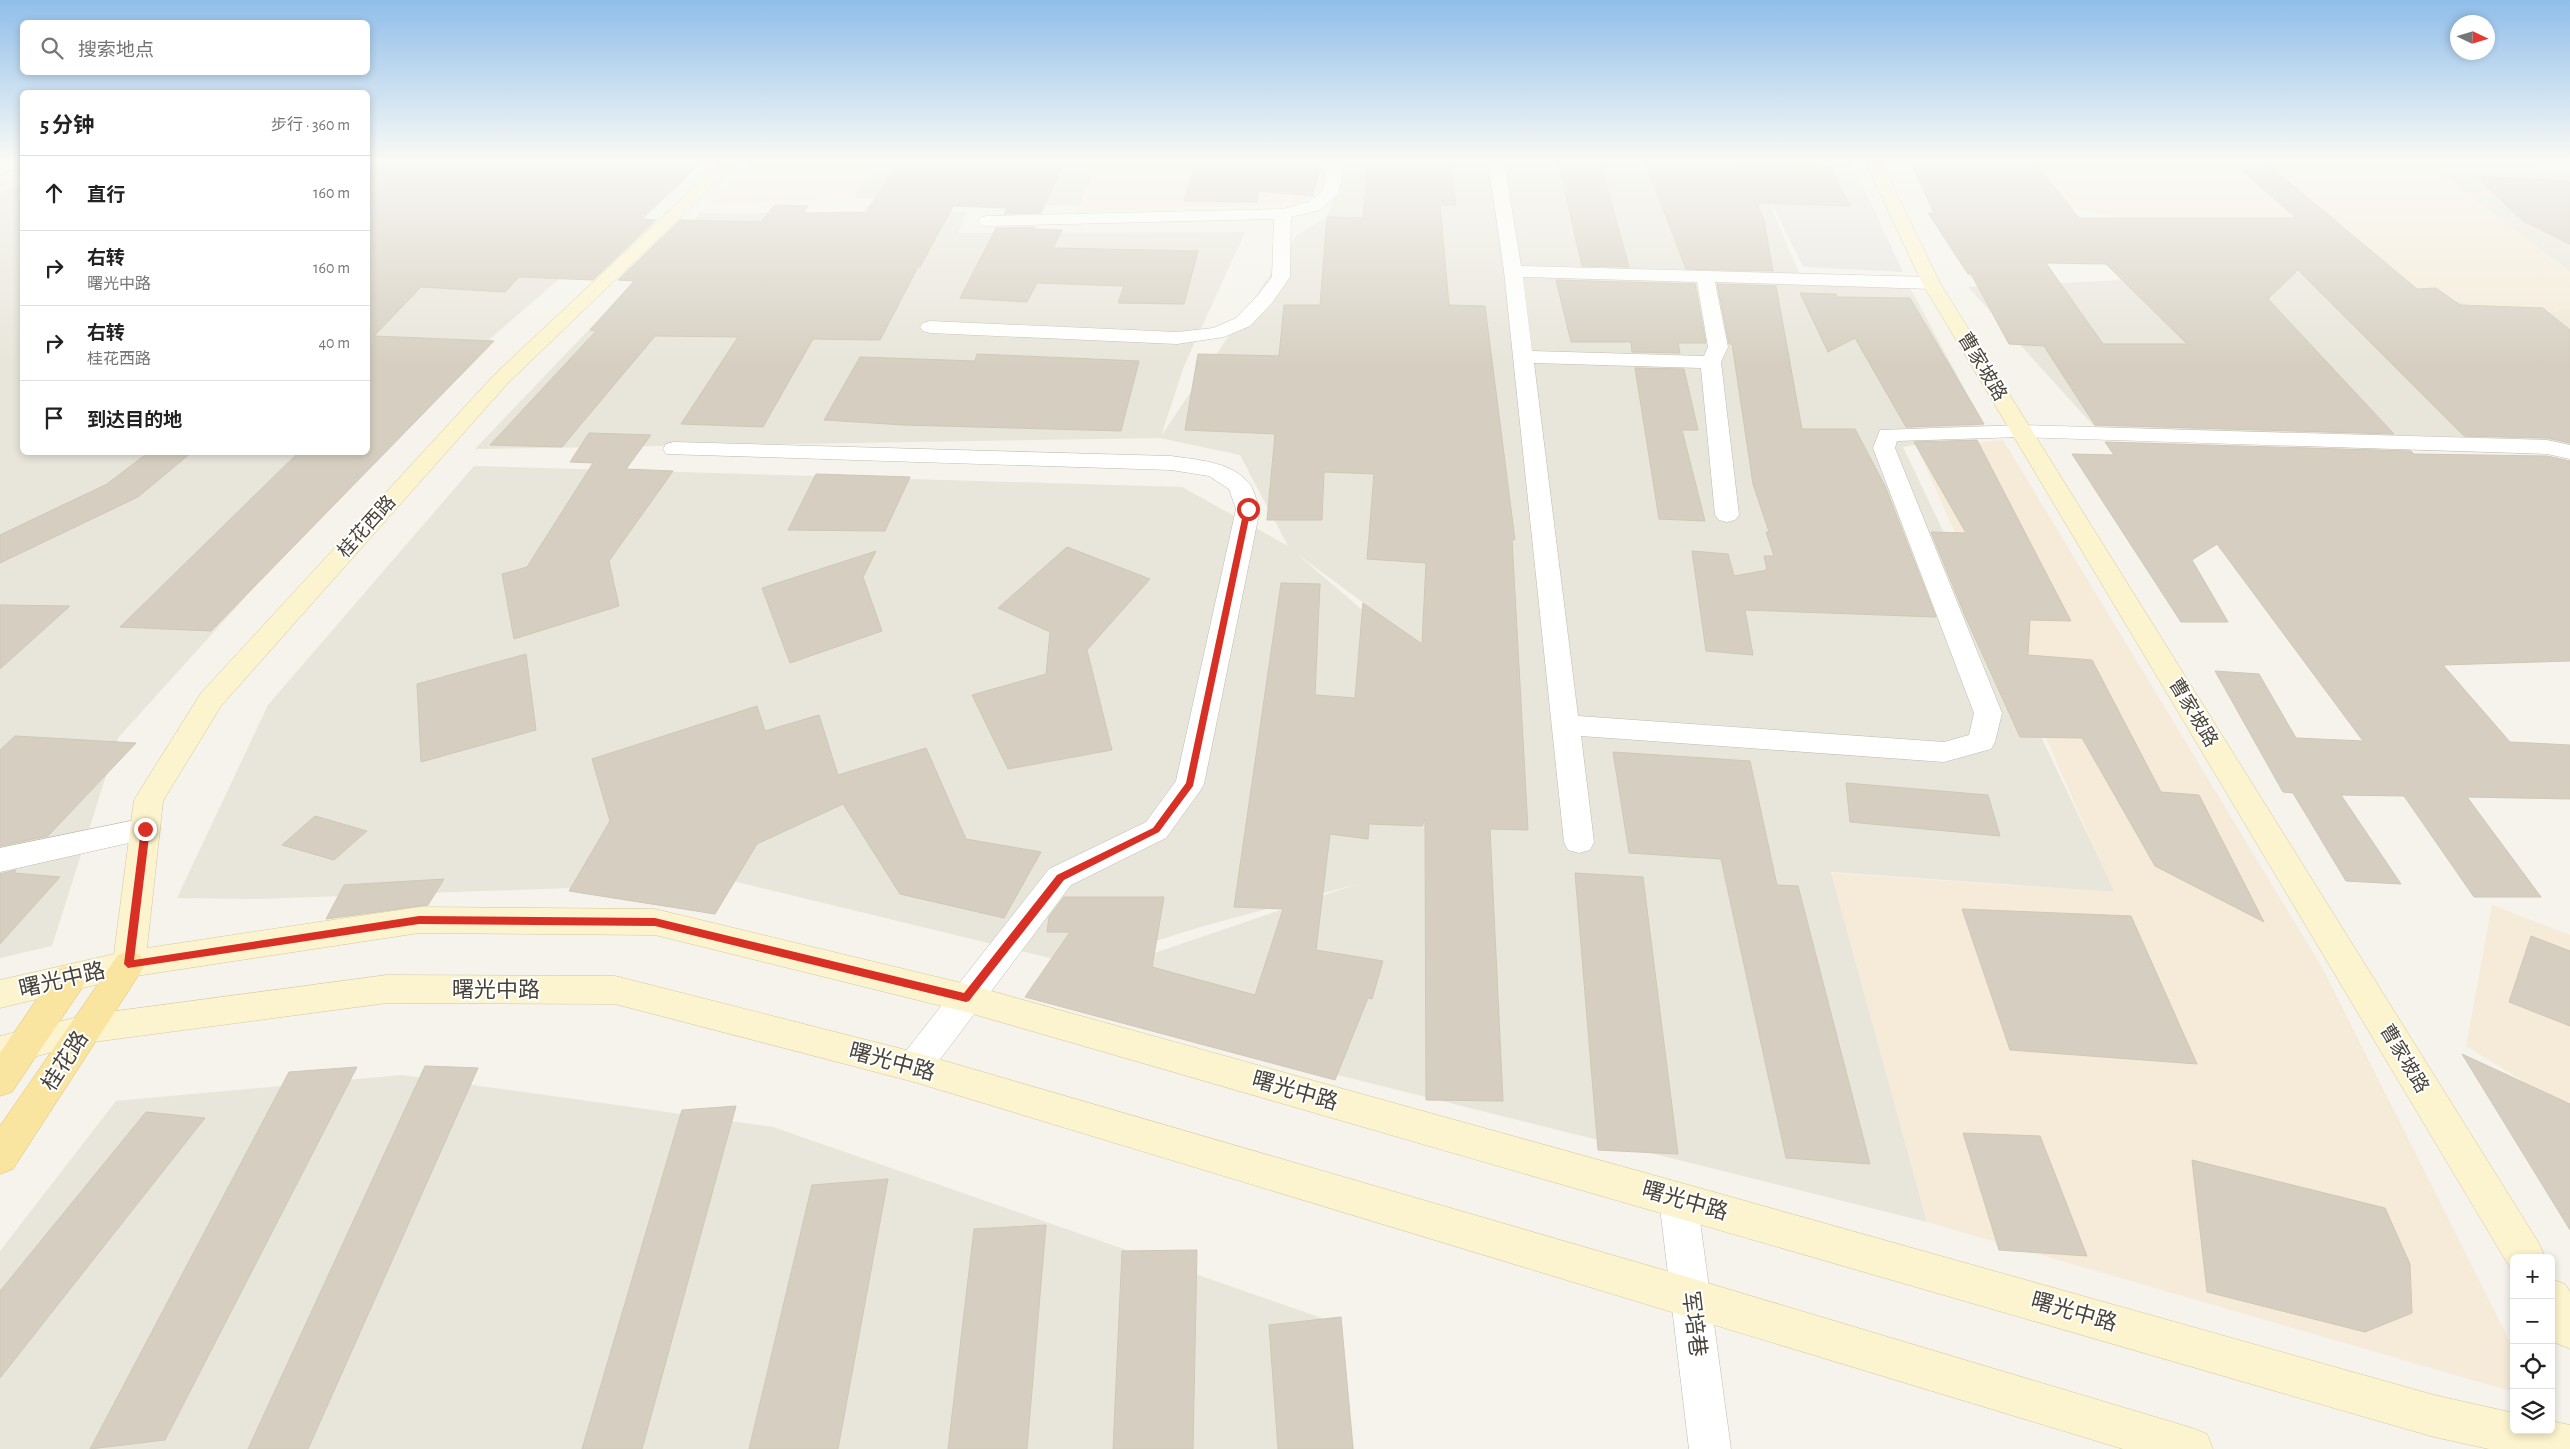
<!DOCTYPE html>
<html lang="zh">
<meta charset="utf-8">
<style>
:root{--surface:#fff;--page:#f2f2f2;--text:#222;--muted:#767676;--line:#e0e0e0}
body{margin:0;font-family:"Alegreya Sans","Noto Sans SC",sans-serif;background:var(--page);color:var(--text)}
.controls{position:absolute;right:15px;bottom:15px;display:grid;overflow:hidden;border-radius:8px;box-shadow:0 2px 8px #0003}
.controls button{width:45px;height:45px;display:grid;place-items:center;padding:0;border:0;border-bottom:1px solid var(--line);background:var(--surface);color:var(--text);font:25px sans-serif}
.compass{position:absolute;left:2450px;top:15px;width:45px;height:45px;border-radius:50%;background:var(--surface);box-shadow:0 2px 8px #0003;rotate:94deg}
.stop{position:absolute;width:15px;height:15px;margin:-11px;border:4px solid #d93025;border-radius:50%;background:#fff}
.stop.end{background:#d93025;border-color:#fff;box-shadow:0 1px 5px #0008}
.list{margin:0;padding:0;list-style:none}
h2{display:flex;justify-content:space-between;align-items:center;height:65px;margin:0;padding:0 20px;font-size:21px}
h2 small{font-size:16px;font-weight:400;color:var(--muted)}
.list li{display:grid;grid-template-columns:32px 1fr auto;gap:15px;align-items:center;box-sizing:border-box;height:75px;padding:0 20px;border-top:1px solid var(--line)}
.list b{display:block;font-size:19px;white-space:nowrap}
.list p{margin:0;font-size:16px;white-space:nowrap;color:var(--muted)}
.list em{font-size:16px;font-style:normal;color:var(--muted)}
.icon{flex:none;width:28px;height:28px;fill:none;stroke:currentColor;stroke-width:2;stroke-linecap:round;stroke-linejoin:round}
.map{position:relative;flex:none;width:2570px;height:1449px;overflow:hidden}
.search{position:absolute;background:var(--surface);box-shadow:0 2px 8px #0003;left:20px;top:20px;width:350px;height:55px;display:flex;align-items:center;gap:12px;box-sizing:border-box;padding:0 18px;border-radius:8px;color:var(--muted);font-size:19px}
.panel{position:absolute;background:var(--surface);box-shadow:0 2px 8px #0003;left:20px;top:90px;width:350px;height:365px;border-radius:8px}
.map>svg:first-child{display:block}
</style>
<div class="map">
<svg width="2570" height="1449" viewBox="0 0 2570 1449">
<rect width="100%" height="100%" fill="#f5f3eb"/>
<path fill="#e8e5da" fill-rule="evenodd" d="M368 161H695L437 385 118 738 52 946 0 958V192L22 185V452H368Z
M880 161H1122L1098 164 1080 206 853 198Z
M1348 161H1699L1753 165 1805 286 1907 282 1987 431 1903 447 2115 892 1831 872 1927 1222 1025 997 1357 884 1197 928 1079 965 737 882 258 899 177 898 268 705 474 466 1182 487 1288 546 1240 455 1160 438 475 449 700 213 967 212 958 233 1245 232 1184 366 1161 436 1297 235 1327 217ZM1297 554 1383 617 1382 627Z
M2425 161H2461L2570 170V272Z
M2350 270 2523 320 2570 356V454L2101 434 1968 287Z
M402 1075 773 1127 1342 1325 1354 1449H0V1251L116 1101Z"/>
<path fill="#f5ebd8" d="M754 161H880L853 198 708 205Z
M1122 161H1327L1302 203 1076 212 1098 164Z
M2016 161H2425L2570 272V308L2523 320 2350 270 2310 225 2117 217 2050 204Z
M2003 440 2323 969 2514 1350V1392L1927 1222 1831 873 2114 892 1918 449Z
M2492 905 2570 935V1110L2466 1046Z"/>
<path fill="#e8e4df" d="M1699 161H1851L1903 272 1803 267 1753 165Z"/>
<path fill="#ede8d6" d="M2570 308V356L2523 320Z"/>
<path fill="#d6cfc1" stroke="#d0c7b5" fill-rule="evenodd" d="M368 161H703L642 219 656 220 593 280 519 277 505 292 421 287 374 336 494 341 211 631 120 627 299 452H368Z
M900 161H1064L1041 213 1004 214 1007 208 953 206 920 267H918L880 340 813 339 763 427 681 424 738 337 655 336 562 447 490 445 596 331 590 330 634 281 618 280 680 220 761 222 774 205 808 206 803 213 866 212Z
M1196 161H1321L1313 196 1259 191 1257 202 1184 201Z
M1368 161H1451L1456 205H1440L1449 305 1485 306 1515 540 1512 539 1528 830 1490 829 1503 1101 1426 1100 1425 819 1422 826 1369 824 1368 839 1330 834 1316 950 1383 961 1372 999 1368 998 1335 1080 1025 997 1070 932H1047L1049 917 1064 897H1164L1152 967 1255 995 1283 909 1234 907 1281 583 1320 584 1315 695 1355 698 1363 603 1422 644 1426 563 1367 559 1374 474 1324 472 1322 520H1267L1275 434 1185 430 1198 354 1279 356 1284 305H1320L1327 217 1363 218Z
M1558 161H1600L1629 267 1582 266Z
M1736 161 1737 163 1830 166 1850 206 1757 203 1764 220 1773 271 1686 269 1645 162Z
M1910 161H2034L2079 218H2296L2238 167 2244 161H2264L2417 289 2436 288 2460 305 2543 308 2570 330V443L2547 438 2464 436 2298 270 2268 299 2394 434 2095 425 2044 346 2009 344 1971 274H1968L1928 213H1934ZM2046 263 2106 264 2187 344H2103Z
M2476 176 2570 181V244L2523 221Z
M1035 227 1034 229 1062 230 1053 248 1198 251 1184 304 1118 303 1124 286 1037 283 1027 302 960 298 996 228Z
M1556 280 1695 284 1706 343H1678L1680 353 1632 352 1631 342H1571Z
M1717 284 1776 286 1802 429H1855L1885 486 1936 617 1745 610 1753 655 1706 651 1692 551 1728 554 1734 576 1767 570 1764 556H1774L1766 532H1769L1753 484 1732 344H1729Z
M1800 293 1836 294 1837 297 1910 298 1984 424 1906 427 1855 338 1828 352Z
M977 354 1139 361 1121 431 904 425 824 420 860 357 975 361Z
M1635 368 1684 369 1698 430H1682L1705 521 1659 519Z
M589 433 651 435 626 469 673 471 609 561 619 606 514 639 502 574 527 567 593 463 570 462Z
M1977 440 2071 621 2030 620 2028 655 2092 660 2161 792 2199 795 2264 922 2155 866 2082 738 2020 737 1966 618 1931 532 1966 533 1914 442Z
M2105 442 2411 451 2414 454 2547 456 2570 461V661L2443 665 2510 742 2570 745V799L2467 797 2541 897H2474L2404 796 2341 795 2401 884 2346 881 2293 793 2283 792 2215 671 2259 674 2296 738 2363 741 2217 544 2192 560 2228 622H2181L2072 454 2114 455Z
M149 452H192L138 497 0 563V535L107 484Z
M816 474 910 477 885 531 788 530Z
M1067 547 1150 579 1087 650 1112 750 1008 769 972 695 1046 674 1050 632 998 608Z
M876 551 863 577 882 631 790 663 762 588Z
M0 605 70 606 0 669Z
M526 654 536 730 421 762 417 684Z
M757 706 765 731 819 715 838 775 926 748 966 839 1041 852 1004 918 900 894 843 804 757 844 715 914 569 891 610 821 592 759Z
M15 736 136 743 48 836 0 846V750Z
M1613 752 1750 761 1777 885 1798 886 1870 1164 1786 1158 1721 859 1629 853Z
M1846 783 1988 795 2000 836 1850 822Z
M315 816 367 831 334 860 282 845Z
M16 870 14 873 60 877 0 944V874Z
M1575 873 1643 877 1678 1154 1598 1150Z
M444 879 428 905 326 919 344 885Z
M1962 909 2131 916 2197 1064 2010 1050Z
M2531 936 2570 951V1026L2509 1002Z
M2462 1054 2570 1104V1230Z
M425 1066 478 1068 308 1449H248Z
M357 1067 165 1440 90 1449 289 1072Z
M736 1106 642 1449H582L682 1110Z
M146 1112 205 1118 0 1378V1291Z
M1963 1133 2040 1136 2087 1256 1999 1250Z
M2192 1160 2385 1208 2410 1264 2412 1313 2365 1332 2207 1292Z
M888 1179 838 1449H749L812 1185Z
M1046 1225 1027 1449H948L974 1229Z
M1197 1250 1193 1449H1113L1122 1251Z
M1341 1317 1353 1449H1278L1269 1325Z"/>
<g fill="none" stroke-linecap="round" stroke-linejoin="round">
<g stroke="#c0bbae" stroke-width="1">
<path id="street" d="M1328 161H1344L1339 193 1320 210 1291 217 1290 277 1272 303 1250 326 1224 337 1177 344 930 333 923 331 920 327 923 323 930 321 1177 332 1213 328 1236 318 1258 295 1272 277 1274 219 987 226 981 225 978 221 981 217 987 216 1283 209 1308 202 1323 191Z
M1488 161H1504L1521 266 1931 277 1938 279 1940 283 1938 287 1931 289 1715 282 1728 347 1721 362 1739 515 1735 520 1727 522 1719 520 1715 515 1701 368 1534 363 1578 716 1944 742 1969 735 1974 713 1873 448 1880 430 2020 425 2547 440 2570 445V459L2547 454 2020 437 1897 441 1895 448 2002 713 1995 742 1991 749 1944 762 1581 736 1594 842 1590 850 1579 853 1568 850 1564 842 1504 271ZM1523 277 1697 282 1708 347 1704 356 1532 351Z
M674 442 1171 456C1197 460 1228 461 1247 481 1254 487 1256 501 1260 509L1204 784 1200 791 1166 838 1071 885 926 1078 914 1082 902 1078 897 1067 902 1056 1049 869 1146 822 1176 781 1236 509 1229 489 1209 476 1171 470 666 454 663 449 666 444Z
M145 818 155 821 160 829 155 837 0 872V848Z
M1678 1182 1691 1187 1697 1199 1731 1449H1689L1659 1199 1665 1187Z"/>
</g>
<g stroke="#d2c89d" stroke-width="1">
<path id="secondary" d="M722 161H739L508 383 221 706 163 801 147 948 419 907 655 909 966 984 1678 1182 2434 1395 2514 1413V1430H2551V1421L2570 1425V1449H2489L2434 1437 966 1012 655 935 419 933 129 977 0 1008V980L114 954 134 800 201 693 494 375Z
M1865 161H1881L1940 283 2540 1245 2545 1258H2514L2512 1271 1922 283Z
M22 168V178L0 185V175Z
M387 975 615 976 914 1052 1691 1278 2192 1428 2207 1434 2213 1449H2123L914 1082 615 1004 387 1003 86 1043 0 1066V1036L86 1015Z
M2551 1279 2565 1284 2570 1292V1349L2556 1343 2551 1335Z"/>
</g>
<g stroke="#dec470" stroke-width="1">
<path id="primary" d="M129 951 140 955 145 964 140 973 13 1169 0 1174V1126L118 955Z
M70 965 82 968 86 978 82 988 12 1092 0 1096V1053L58 968Z"/>
</g>
<use href="#street" fill="#fff" fill-rule="evenodd"/>
<use href="#secondary" fill="#fcf4ce" fill-rule="evenodd"/>
<use href="#primary" fill="#f9e5a0" fill-rule="evenodd"/>
</g>
<linearGradient id="sky" x2="0" y2="1"><stop stop-color="#90beea"/><stop offset="0.44" stop-color="#fafaf6"/><stop offset="1" stop-color="#fafaf6" stop-opacity="0"/></linearGradient>
<rect width="2570" height="364" fill="url(#sky)"/>
<path fill="#d93025" d="M1248 507 1251 509 1193 786 1159 832 1064 880 969 1001 966 1002 655 926 419 924 128 968 124 964 141 829 145 825 150 829 134 960 419 916 655 918 964 993 1057 875 1153 828 1186 783 1244 509Z"/>
<g text-anchor="middle" dominant-baseline="central" stroke-width="4" stroke-linejoin="round" paint-order="stroke">
<g font-size="19" fill="#494439" stroke="#fff">
<text transform="translate(1982 367) rotate(59)">曹家坡路</text>
<text transform="translate(367 527) rotate(-48)">桂花西路</text>
<text transform="translate(2193 713) rotate(59)">曹家坡路</text>
<text transform="translate(2404 1059) rotate(59)">曹家坡路</text>
</g>
<g font-size="22" fill="#494439" stroke="#fff">
<text transform="translate(62 980) rotate(-13)">曙光中路</text>
<text x="496" y="990">曙光中路</text>
<text transform="translate(65 1061) rotate(-57)">桂花路</text>
<text transform="translate(892 1062) rotate(15)">曙光中路</text>
<text transform="translate(1295 1091) rotate(16)">曙光中路</text>
<text transform="translate(1685 1201) rotate(16)">曙光中路</text>
<text transform="translate(2074 1312) rotate(16)">曙光中路</text>
<text transform="translate(1694 1324) rotate(83)">军培巷</text>
</g>
</g>
</svg>
<div class="controls">
<button>+</button>
<button>−</button>
<button><svg class="icon" aria-label="locate" viewBox="0 0 24 24"><circle cx="12" cy="12" r="6"/><path d="M12 2v4M12 18v4M2 12h4M18 12h4"/></svg></button>
<button><svg class="icon" aria-label="layers" viewBox="0 0 24 24"><path d="M12 4l9 5-9 5-9-5zM3 14l9 5 9-5"/></svg></button>
</div>
<svg class="compass" viewBox="-18 -18 36 36"><path d="M0-13l5 13h-10z" fill="#e53935"/><path d="M0 13l5-13h-10z" fill="#767676"/></svg>
<div class="stop" style="left:1248px;top:509px"></div>
<div class="stop end" style="left:145px;top:829px"></div>
<div class="search"><svg class="icon" aria-label="search" viewBox="0 0 24 24"><circle cx="10" cy="10" r="6"/><path d="M15 15l6 6"/></svg>搜索地点</div>
<section class="panel">
<h2>5 分钟<small>步行 · 360 m</small></h2>
<ul class="list">
<li><svg class="icon" aria-label="ahead" viewBox="0 0 24 24"><path d="M12 20V5M6 11l6-6 6 6"/></svg><div><b>直行</b></div><em>160 m</em></li>
<li><svg class="icon" aria-label="right" viewBox="0 0 24 24"><path d="M7 20v-9h11M14 6l5 5-5 5"/></svg><div><b>右转</b><p>曙光中路</p></div><em>160 m</em></li>
<li><svg class="icon" aria-label="right" viewBox="0 0 24 24"><path d="M7 20v-9h11M14 6l5 5-5 5"/></svg><div><b>右转</b><p>桂花西路</p></div><em>40 m</em></li>
<li><svg class="icon" aria-label="arrive" viewBox="0 0 24 24"><path d="M6 21V4h12l-3 4 3 4H6"/></svg><div><b>到达目的地</b></div></li>
</ul>
</section>
</div>
